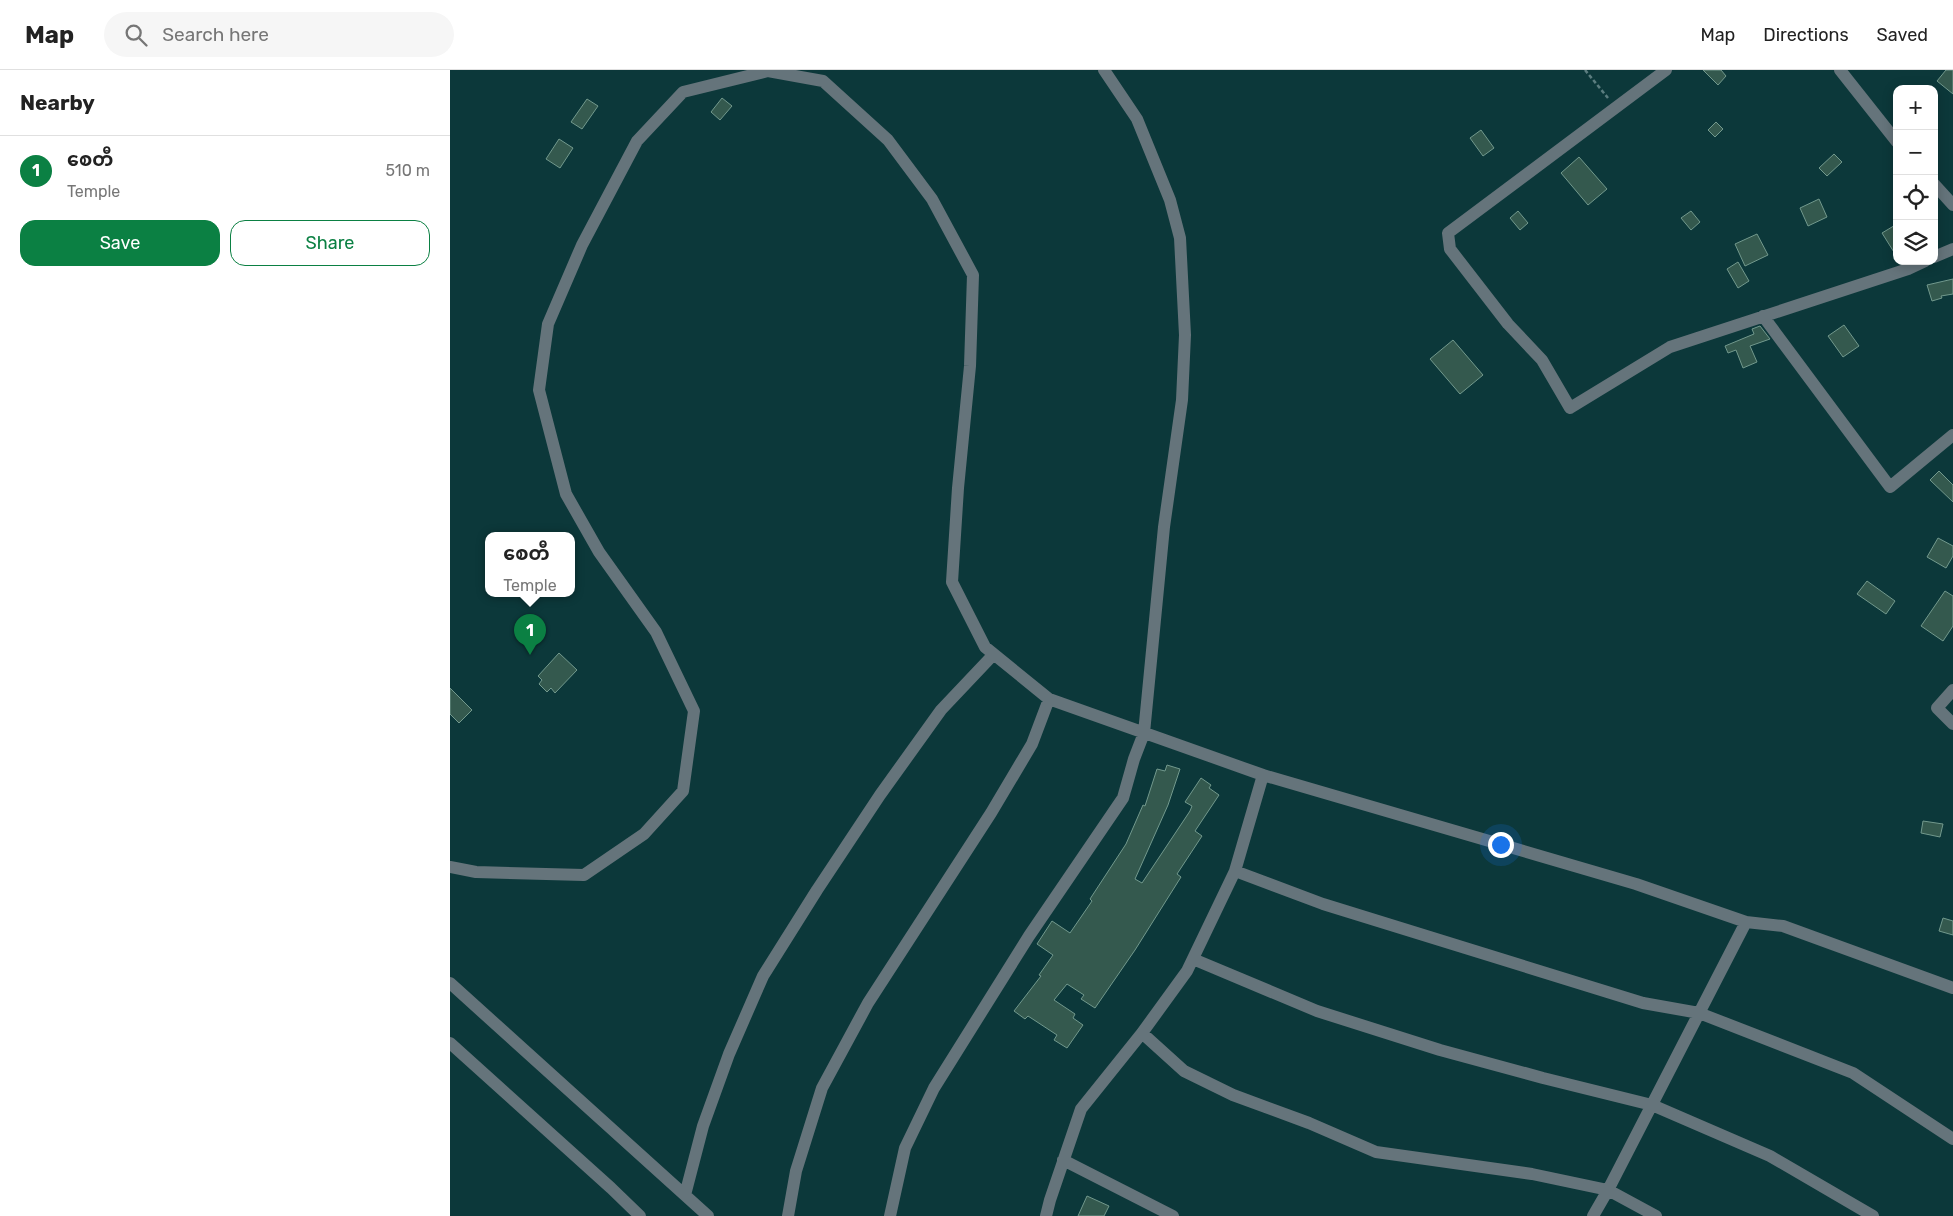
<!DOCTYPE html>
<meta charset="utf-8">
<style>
:root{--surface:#fff;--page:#f6f6f6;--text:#222;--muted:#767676;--line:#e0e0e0;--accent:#0b8043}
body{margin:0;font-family:Rubik,"Noto Sans Myanmar",sans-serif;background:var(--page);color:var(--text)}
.controls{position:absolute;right:15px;top:15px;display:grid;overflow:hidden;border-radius:10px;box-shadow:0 2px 12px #0003}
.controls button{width:45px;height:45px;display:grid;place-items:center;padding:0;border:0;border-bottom:1px solid var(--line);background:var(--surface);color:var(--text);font:25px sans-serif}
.you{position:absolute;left:1050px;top:774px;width:18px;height:18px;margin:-12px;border:4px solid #fff;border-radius:50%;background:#1a73e8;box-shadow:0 0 0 8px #1a73e833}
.badge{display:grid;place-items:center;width:32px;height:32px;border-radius:50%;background:var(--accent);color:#fff;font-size:16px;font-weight:700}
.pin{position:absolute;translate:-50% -41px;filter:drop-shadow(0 1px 2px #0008)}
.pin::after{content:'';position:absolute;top:26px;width:18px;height:15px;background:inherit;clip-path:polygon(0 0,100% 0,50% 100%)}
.popup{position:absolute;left:35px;top:462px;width:90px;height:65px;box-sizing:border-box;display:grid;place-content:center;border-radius:10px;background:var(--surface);filter:drop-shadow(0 1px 4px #0005);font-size:16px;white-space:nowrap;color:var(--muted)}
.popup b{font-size:19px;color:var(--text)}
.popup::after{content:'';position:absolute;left:50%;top:100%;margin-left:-10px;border:10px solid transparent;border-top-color:var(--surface)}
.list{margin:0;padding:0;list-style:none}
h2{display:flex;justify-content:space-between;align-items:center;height:65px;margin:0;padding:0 20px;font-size:21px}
h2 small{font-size:16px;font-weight:400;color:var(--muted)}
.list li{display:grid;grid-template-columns:32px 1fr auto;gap:15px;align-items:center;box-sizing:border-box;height:70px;padding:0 20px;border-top:1px solid var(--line)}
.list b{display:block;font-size:19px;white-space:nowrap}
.list p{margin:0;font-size:16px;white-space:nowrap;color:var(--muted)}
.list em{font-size:16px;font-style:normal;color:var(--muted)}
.actions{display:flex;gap:10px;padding:15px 20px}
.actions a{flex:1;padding:11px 0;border:1px solid var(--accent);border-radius:15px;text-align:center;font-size:18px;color:var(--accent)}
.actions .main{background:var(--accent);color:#fff}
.icon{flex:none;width:28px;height:28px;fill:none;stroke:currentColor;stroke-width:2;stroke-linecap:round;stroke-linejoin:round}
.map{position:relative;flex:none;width:1503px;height:1146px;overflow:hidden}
header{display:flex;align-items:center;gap:30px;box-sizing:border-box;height:70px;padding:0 25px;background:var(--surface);border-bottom:1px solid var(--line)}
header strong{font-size:24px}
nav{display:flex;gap:28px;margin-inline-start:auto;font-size:18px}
.search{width:350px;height:45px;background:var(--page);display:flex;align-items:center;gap:12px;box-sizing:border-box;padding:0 18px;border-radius:28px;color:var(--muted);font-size:19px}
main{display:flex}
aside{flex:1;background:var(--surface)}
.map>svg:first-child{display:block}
</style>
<header>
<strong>Map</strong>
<div class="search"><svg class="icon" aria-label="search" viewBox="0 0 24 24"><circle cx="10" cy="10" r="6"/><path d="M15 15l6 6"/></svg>Search here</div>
<nav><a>Map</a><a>Directions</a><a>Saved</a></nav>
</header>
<main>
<aside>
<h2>Nearby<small></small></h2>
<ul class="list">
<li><span class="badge">1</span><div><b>စေတီ</b><p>Temple</p></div><em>510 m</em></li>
</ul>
<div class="actions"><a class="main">Save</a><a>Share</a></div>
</aside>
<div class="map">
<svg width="1503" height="1146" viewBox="0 0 1503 1146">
<rect width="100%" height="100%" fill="#0c383a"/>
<path fill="#34594e" stroke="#72998d" d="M1253 0H1271L1276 6 1268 15Z
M1496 0H1503V24L1487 11Z
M272 28 282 36 270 50 261 42Z
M137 29 148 36 132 59 121 52Z
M1266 52 1273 59 1265 67 1258 60Z
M1031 60 1044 78 1033 86 1020 68Z
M109 69 123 78 110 98 96 89Z
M1384 84 1392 92 1377 106 1369 98Z
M1129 87 1157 119 1138 135 1111 103Z
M1369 129 1377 147 1358 156 1350 138Z
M1068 141 1078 153 1070 160 1060 148Z
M1241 141 1250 152 1241 160 1231 148Z
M1447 154V187L1432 163Z
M1307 164 1318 185 1295 196 1285 174Z
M1288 192 1299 211 1288 218 1277 199Z
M1503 209V224L1491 226 1492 228 1482 231 1477 215Z
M1394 255 1409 276 1393 287 1378 266Z
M1310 256 1320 269 1300 276 1307 292 1293 298 1286 280 1278 283 1275 276 1304 264 1302 259Z
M1003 270 1033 305 1010 324 980 289Z
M1489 401 1503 415V432L1480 410Z
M1488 468 1503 476V486L1496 498 1477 487Z
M1417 511 1445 531 1436 544 1407 524Z
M1495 521 1503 526V556L1493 571 1471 556Z
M109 583 127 600 105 623 101 618 97 622 89 614 92 610 88 606Z
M0 618 22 640 9 653 0 644Z
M717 695 730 699 718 735 685 809 692 813 740 741 742 736 735 732 751 708 761 715 759 718 769 725 745 761 752 766 727 804 731 807 685 880 645 938 631 929 634 925 617 914 604 930 625 944 623 948 633 955 617 978 604 970 607 965 578 946 575 949 564 941 591 906 589 905 603 885 587 874 602 851 620 863 642 831 640 829 676 774 693 735 695 736 707 699 715 701Z
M1473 751 1493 754 1490 767 1471 763Z
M1493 848 1503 851V865L1489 861Z
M637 1126 659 1136 654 1146H628Z"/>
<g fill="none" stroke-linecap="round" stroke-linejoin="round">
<path stroke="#5b7d7f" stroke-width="2.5" stroke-dasharray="4 2.5" stroke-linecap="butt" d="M1135 0 1158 28"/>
<path stroke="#65747b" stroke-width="12" d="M1216 0 998 163 1000 179 1058 254 1092 290 1120 338 1220 277 1458 199 1475 191
M1390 0 1447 72
M1484 114 1503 135
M1484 187 1503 179
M1313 246 1440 417 1503 365
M1503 620 1487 638 1503 654
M0 797 26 802 134 805 194 764 233 721 244 641 206 562 149 482 116 424 89 320 98 254 132 175 187 71 233 22 318 1 373 11 438 70 482 129 523 205 520 296 508 418 502 512 535 577 599 629 813 705
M785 801 873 834 1193 933 1249 943 1403 1003 1503 1069
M743 889 867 941 990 980 1093 1008 1202 1035 1320 1086 1423 1146
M0 913 258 1146
M692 963 734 1001 783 1025 859 1053 926 1082 1082 1104 1158 1120 1296 852 1333 856 1503 918
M0 973 161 1118 190 1146
M613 1090 723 1146
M235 1125 253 1056 279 984 313 906 367 820 430 725 491 640 544 584
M338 1146 346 1101 372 1018 418 933 541 743 582 674 599 629
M440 1146 455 1078 484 1018 579 866 673 728 684 689 694 663 714 457 732 330 735 265 730 168 720 130 687 49 654 0
M596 1146 600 1130 631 1039 692 963 737 901 785 801 813 705 1186 814 1296 852
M1143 1146 1158 1120 1206 1146"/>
</g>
</svg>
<div class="controls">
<button>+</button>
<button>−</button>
<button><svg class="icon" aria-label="locate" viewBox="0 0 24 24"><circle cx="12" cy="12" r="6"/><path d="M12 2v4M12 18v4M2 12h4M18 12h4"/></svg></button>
<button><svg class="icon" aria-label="layers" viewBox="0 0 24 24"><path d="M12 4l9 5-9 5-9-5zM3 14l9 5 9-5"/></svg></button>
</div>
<div class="you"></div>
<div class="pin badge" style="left:80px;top:585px">1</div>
<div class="popup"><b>စေတီ</b>Temple</div>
</div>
</main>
